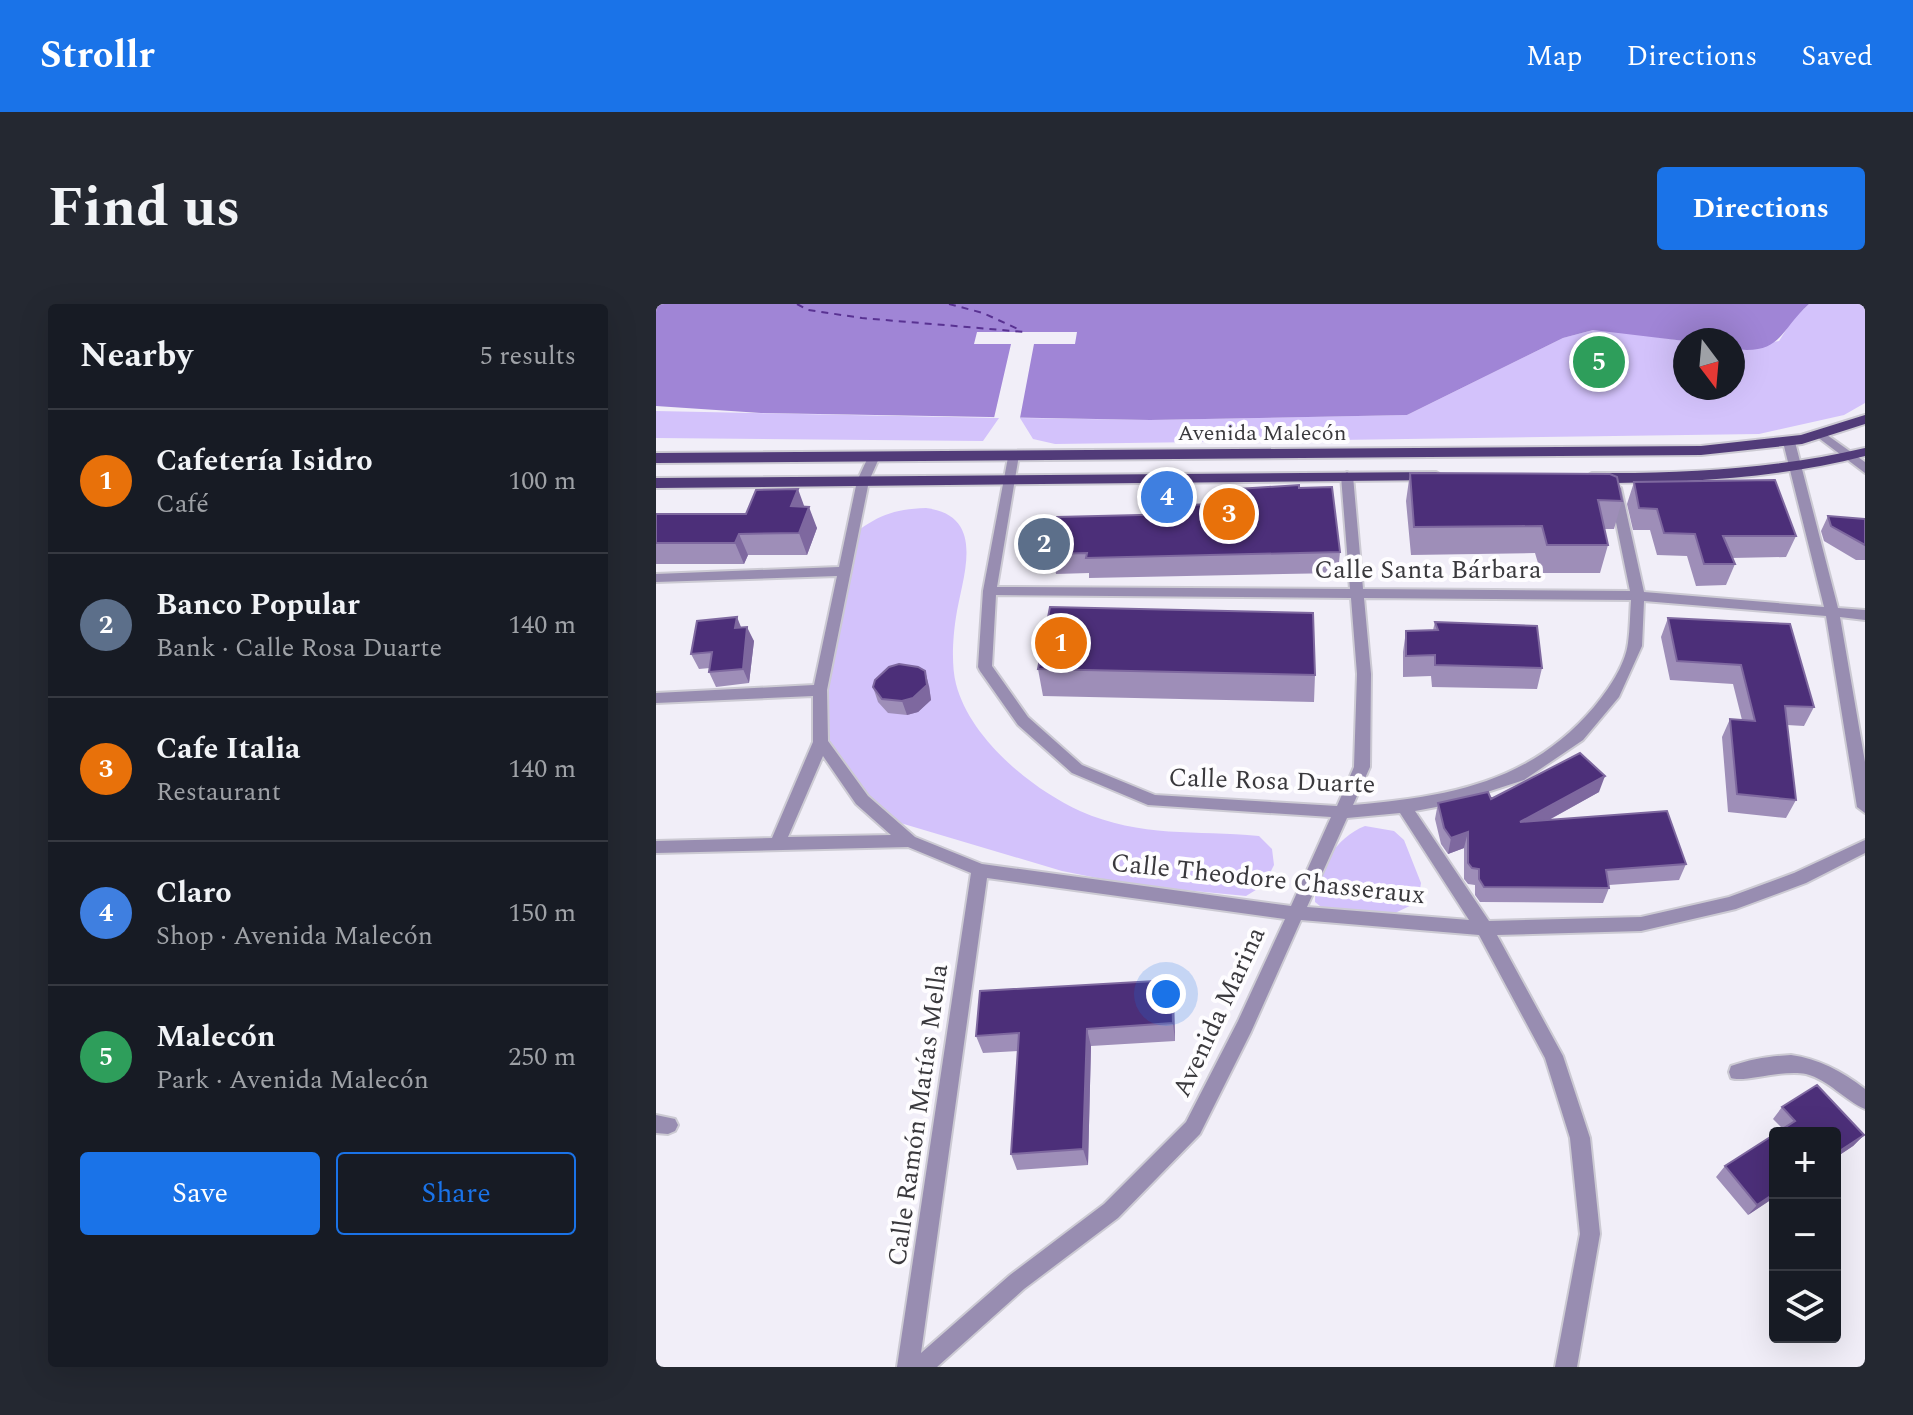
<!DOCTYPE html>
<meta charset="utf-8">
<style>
:root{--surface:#171b24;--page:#242831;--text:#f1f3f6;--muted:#9ea1a6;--line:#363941;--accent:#1a73e8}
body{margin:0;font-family:Spectral,serif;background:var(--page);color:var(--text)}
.controls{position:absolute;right:24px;bottom:24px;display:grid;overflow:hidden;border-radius:8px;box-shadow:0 8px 32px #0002}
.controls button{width:72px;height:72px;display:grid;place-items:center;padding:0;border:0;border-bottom:2px solid var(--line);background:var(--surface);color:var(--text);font:40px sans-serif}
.compass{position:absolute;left:1017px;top:24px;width:72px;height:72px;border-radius:50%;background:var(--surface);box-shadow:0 8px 32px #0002;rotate:164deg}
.you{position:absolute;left:510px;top:690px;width:28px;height:28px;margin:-20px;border:6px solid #fff;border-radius:50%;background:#1a73e8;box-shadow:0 0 0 12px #1a73e833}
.badge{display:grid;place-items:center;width:52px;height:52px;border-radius:50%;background:var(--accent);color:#fff;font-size:26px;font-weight:700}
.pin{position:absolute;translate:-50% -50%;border:4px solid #fff;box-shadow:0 2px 8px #0006}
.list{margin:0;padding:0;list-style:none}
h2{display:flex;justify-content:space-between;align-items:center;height:104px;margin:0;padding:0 32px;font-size:34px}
h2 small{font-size:26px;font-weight:400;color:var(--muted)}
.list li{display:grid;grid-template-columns:52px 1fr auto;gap:24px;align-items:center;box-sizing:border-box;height:144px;padding:0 32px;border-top:2px solid var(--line)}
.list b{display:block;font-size:30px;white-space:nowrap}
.list p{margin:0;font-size:26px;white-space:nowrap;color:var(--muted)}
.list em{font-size:26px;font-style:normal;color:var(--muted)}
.actions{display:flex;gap:16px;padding:24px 32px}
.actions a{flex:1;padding:18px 0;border:2px solid var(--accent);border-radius:8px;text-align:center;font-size:28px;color:var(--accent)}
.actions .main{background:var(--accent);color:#fff}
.icon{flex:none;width:44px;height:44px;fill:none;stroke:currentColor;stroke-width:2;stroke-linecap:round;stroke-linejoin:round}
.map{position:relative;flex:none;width:1209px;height:1063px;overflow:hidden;border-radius:8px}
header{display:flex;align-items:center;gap:48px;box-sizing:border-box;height:112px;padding:0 40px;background:var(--accent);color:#fff}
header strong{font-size:38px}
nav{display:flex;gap:44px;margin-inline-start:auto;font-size:28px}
.intro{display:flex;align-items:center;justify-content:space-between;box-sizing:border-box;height:192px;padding:0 48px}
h1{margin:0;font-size:56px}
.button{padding:20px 36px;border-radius:8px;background:var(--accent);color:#fff;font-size:28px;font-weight:700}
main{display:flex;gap:48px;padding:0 48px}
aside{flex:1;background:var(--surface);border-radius:8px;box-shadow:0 8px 32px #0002}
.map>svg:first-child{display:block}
</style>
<header>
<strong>Strollr</strong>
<nav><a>Map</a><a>Directions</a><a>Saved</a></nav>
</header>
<div class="intro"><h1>Find us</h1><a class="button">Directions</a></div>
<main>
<aside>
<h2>Nearby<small>5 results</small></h2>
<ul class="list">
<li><span class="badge" style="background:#e8710a">1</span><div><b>Cafetería Isidro</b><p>Café</p></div><em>100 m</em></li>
<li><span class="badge" style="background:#5c6f8a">2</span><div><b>Banco Popular</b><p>Bank · Calle Rosa Duarte</p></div><em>140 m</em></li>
<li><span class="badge" style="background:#e8710a">3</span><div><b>Cafe Italia</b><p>Restaurant</p></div><em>140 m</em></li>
<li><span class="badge" style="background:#3f7fe0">4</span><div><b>Claro</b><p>Shop · Avenida Malecón</p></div><em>150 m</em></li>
<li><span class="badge" style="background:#2e9e5b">5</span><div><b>Malecón</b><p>Park · Avenida Malecón</p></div><em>250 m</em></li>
</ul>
<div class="actions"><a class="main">Save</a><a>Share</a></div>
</aside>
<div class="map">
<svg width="1209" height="1063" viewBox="0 0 1209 1063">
<rect width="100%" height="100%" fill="#f1eef8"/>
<path fill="#d3c2fb" d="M1153 0H1209V99L1188 111 1103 130 399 140 377 135 364 114 494 116 751 111 907 34 937 26H953L1029 37V84H1077V45L1123 37 1137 15Z
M0 107 343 114 327 137 0 134Z
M270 204C332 212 306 273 300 313 297 332 295 360 300 380 314 434 375 485 424 507 485 534 540 526 603 532L616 545 618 561 608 581 590 592 476 581 406 567 231 515 174 452 164 417 194 233C220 212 237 205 270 204Z
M709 522 738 527 748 536 765 579 762 598 739 609 702 610 669 606 659 598C659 567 680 533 709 522Z"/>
<path fill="#a085d6" d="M0 0H1153C1123 27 1126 51 1077 45V36L1029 37 937 26 907 34 751 111 494 116 105 109 0 102Z"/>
<path fill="#f1eef8" d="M321 28H421L419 40H378L364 114H338L355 40H318Z"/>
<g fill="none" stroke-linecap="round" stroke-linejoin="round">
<path stroke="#593292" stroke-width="2" stroke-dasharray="7 6" stroke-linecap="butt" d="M141 0 152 6 206 14 369 28
M293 0 327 9 364 26"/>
<g stroke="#cccad3" stroke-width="4">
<path id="street" d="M1164 126 1209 158V169L1160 132 1158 130Z
M1133 134 1139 138 1182 304 1209 306V316L1184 313 1209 458V509L1201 503 1170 312 988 297 986 342 963 393 927 436 868 476 791 501 759 507 833 617 985 613 1073 593 1138 569 1209 536V549L1150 579 1080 605 985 627 841 631 907 752 934 834 944 930 921 1063H899L924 930 914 834 889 754 823 631 645 616 595 728 544 830 462 914 368 985 281 1063H241L315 569 252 543 0 549V537L116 534 157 438V392L0 399V389L158 381 181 272 0 278V270L183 263 201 177 214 149H222L224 152 213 177 171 386 172 437 212 492 259 533 326 560 635 602 675 513 492 501 416 469 362 421 324 367 322 363 327 287 353 148H361L363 151 341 283 694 285 685 172 691 168 697 172 707 285 974 287 953 184 959 180 965 184 988 288 1168 303 1127 138ZM340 291 695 294 701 370 698 463 681 502 499 491 426 461 372 413 336 362ZM708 294 975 296C974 310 974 325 972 339 969 362 952 386 938 403 874 479 791 493 697 501L714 463 715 370ZM167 452 200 500 235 531 132 533ZM744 509 813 616 651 603 691 514ZM331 574 629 615 582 717 530 818 448 900 354 971 265 1049Z
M1135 751C1163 755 1186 767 1209 785V805C1188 796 1173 776 1150 770 1126 765 1089 779 1075 774L1073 768 1075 762C1095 755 1114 752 1135 751Z
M0 811 19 815 22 821 19 827 12 830 0 829Z"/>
</g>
<g stroke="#cccad3" stroke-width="4">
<path id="primary" d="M1209 111V120L1146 140 1045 151 0 159V149L1045 142 1145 131Z
M1209 144V152C1119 175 1028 179 936 179L928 174 936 169C1028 170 1119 165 1209 144Z
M780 168 788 173 785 176 0 184V174Z"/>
</g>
<use href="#street" fill="#988db1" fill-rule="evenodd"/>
<use href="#primary" fill="#513b79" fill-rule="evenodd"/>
</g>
<path fill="#9e8eb8" d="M754 169 966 197 958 225H948L952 241 944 269H885L879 249 755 251 750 197Z
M978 178 1140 232 1130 253 1076 254 1079 260 1070 281 1040 282 1031 252 1001 251 994 226H977L971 200Z
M643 184 684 248 682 269 433 274V269L400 270 397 250 567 200Z
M148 203 161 224 151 251H92L88 260H0V210H90Z
M1172 212 1209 215V256H1200L1168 237 1165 227Z
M1012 314 1158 403 1148 422 1131 421 1140 496 1130 514 1072 508 1066 433 1074 415 1086 416 1077 380 1014 376 1005 333Z
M779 318 886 364 881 385 776 383 775 372 747 373V348L750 327 777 326Z
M85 323 98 337 93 379 60 383 53 368 54 364 43 365 35 350Z
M382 365 659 371 658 398 387 392Z
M273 382 275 396 262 408 251 411 232 409 222 398 217 383Z
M943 488 893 516 1030 560 1023 576 953 581V584L947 599 824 598 819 591V581L812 580 808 575V544L792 550 785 540 779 515 782 499Z
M516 676 518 694 519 737 435 742 432 861 361 866 355 850 362 747 327 749 320 732Z
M1161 781 1208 831 1197 842 1179 854V829H1120L1127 825 1117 815 1126 803Z
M1119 830V893L1092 911 1060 873 1069 862Z"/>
<path fill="#7e689f" d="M142 185 150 207 135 202Z
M153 203 161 224 151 251 143 229Z
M83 230 92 251 88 260 79 239Z
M81 313 87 328 79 324Z
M91 323 98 337 93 379 87 365Z
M269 367 273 382 275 396 262 408 251 411 246 397Z
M949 472 943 488 860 534 864 518Z
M812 528 808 544 792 550 795 534Z
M516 676 518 694 519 737 517 719Z
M431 725 435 742 432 861 427 845Z
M1208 831 1197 842 1179 854V850Z
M1119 889V893L1092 911 1101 901Z"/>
<path fill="#4c2f79" stroke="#7e689f" stroke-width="2" d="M754 169 954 170 961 173 966 197 942 196 952 241H891L886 222 758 223Z
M1119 176 1140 232H1067L1079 260H1048L1039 230 1008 229 1001 205 983 204 978 178Z
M643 181V184L676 183 684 248 430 254 431 249 397 250 401 213 525 210V201L567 200 566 186Z
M142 185 135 202 153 203 143 229 83 230 79 239H0V210H90L100 186Z
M1172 212 1209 215V241L1175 222Z
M394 303 657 309 659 371 382 365Z
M81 313 79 324 91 323 87 365 53 368 56 348 35 350 41 317Z
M1012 314 1134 320 1158 403 1129 402 1140 496 1081 490 1074 415 1099 417 1085 361 1021 357Z
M779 318 881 322 886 364 779 361V351L750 352V327L782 326Z
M243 360 262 363 269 367 271 381 257 394 246 397 226 395 217 383 219 376 233 363Z
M924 449 949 472 864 518 1011 507 1030 560 950 566 953 584 828 583 823 575V565L816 564 812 559V528L795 534 788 524 782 499 832 488 835 495Z
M516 676 517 719 431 725 427 845 355 850 363 729 320 732 324 687Z
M1161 781 1208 831 1179 850V829H1120L1139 817 1126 803Z
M1119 830V889L1101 901 1069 862Z"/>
<g text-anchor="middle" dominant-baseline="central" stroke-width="8" stroke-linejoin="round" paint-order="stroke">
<g font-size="22" fill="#3a393d" stroke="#fefdff">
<text x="606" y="129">Avenida Malecón</text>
</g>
<g font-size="26" fill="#3a393d" stroke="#fefdff">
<text x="772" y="266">Calle Santa Bárbara</text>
<text transform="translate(616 477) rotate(2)">Calle Rosa Duarte</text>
<text transform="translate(612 575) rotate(6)">Calle Theodore Chasseraux</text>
<text transform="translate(563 708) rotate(-65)">Avenida Marina</text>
<text transform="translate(262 811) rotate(-82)">Calle Ramón Matías Mella</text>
</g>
</g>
</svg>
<div class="controls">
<button>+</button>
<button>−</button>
<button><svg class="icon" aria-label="layers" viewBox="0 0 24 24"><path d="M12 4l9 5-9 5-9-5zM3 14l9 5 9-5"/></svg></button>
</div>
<svg class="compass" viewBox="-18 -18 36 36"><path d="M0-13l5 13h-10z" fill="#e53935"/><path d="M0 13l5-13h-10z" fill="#9ea1a6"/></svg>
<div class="you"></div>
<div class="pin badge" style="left:405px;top:339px;background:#e8710a">1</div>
<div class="pin badge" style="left:388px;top:240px;background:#5c6f8a">2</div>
<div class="pin badge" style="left:573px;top:210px;background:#e8710a">3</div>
<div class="pin badge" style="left:511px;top:193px;background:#3f7fe0">4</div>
<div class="pin badge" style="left:943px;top:58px;background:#2e9e5b">5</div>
</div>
</main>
